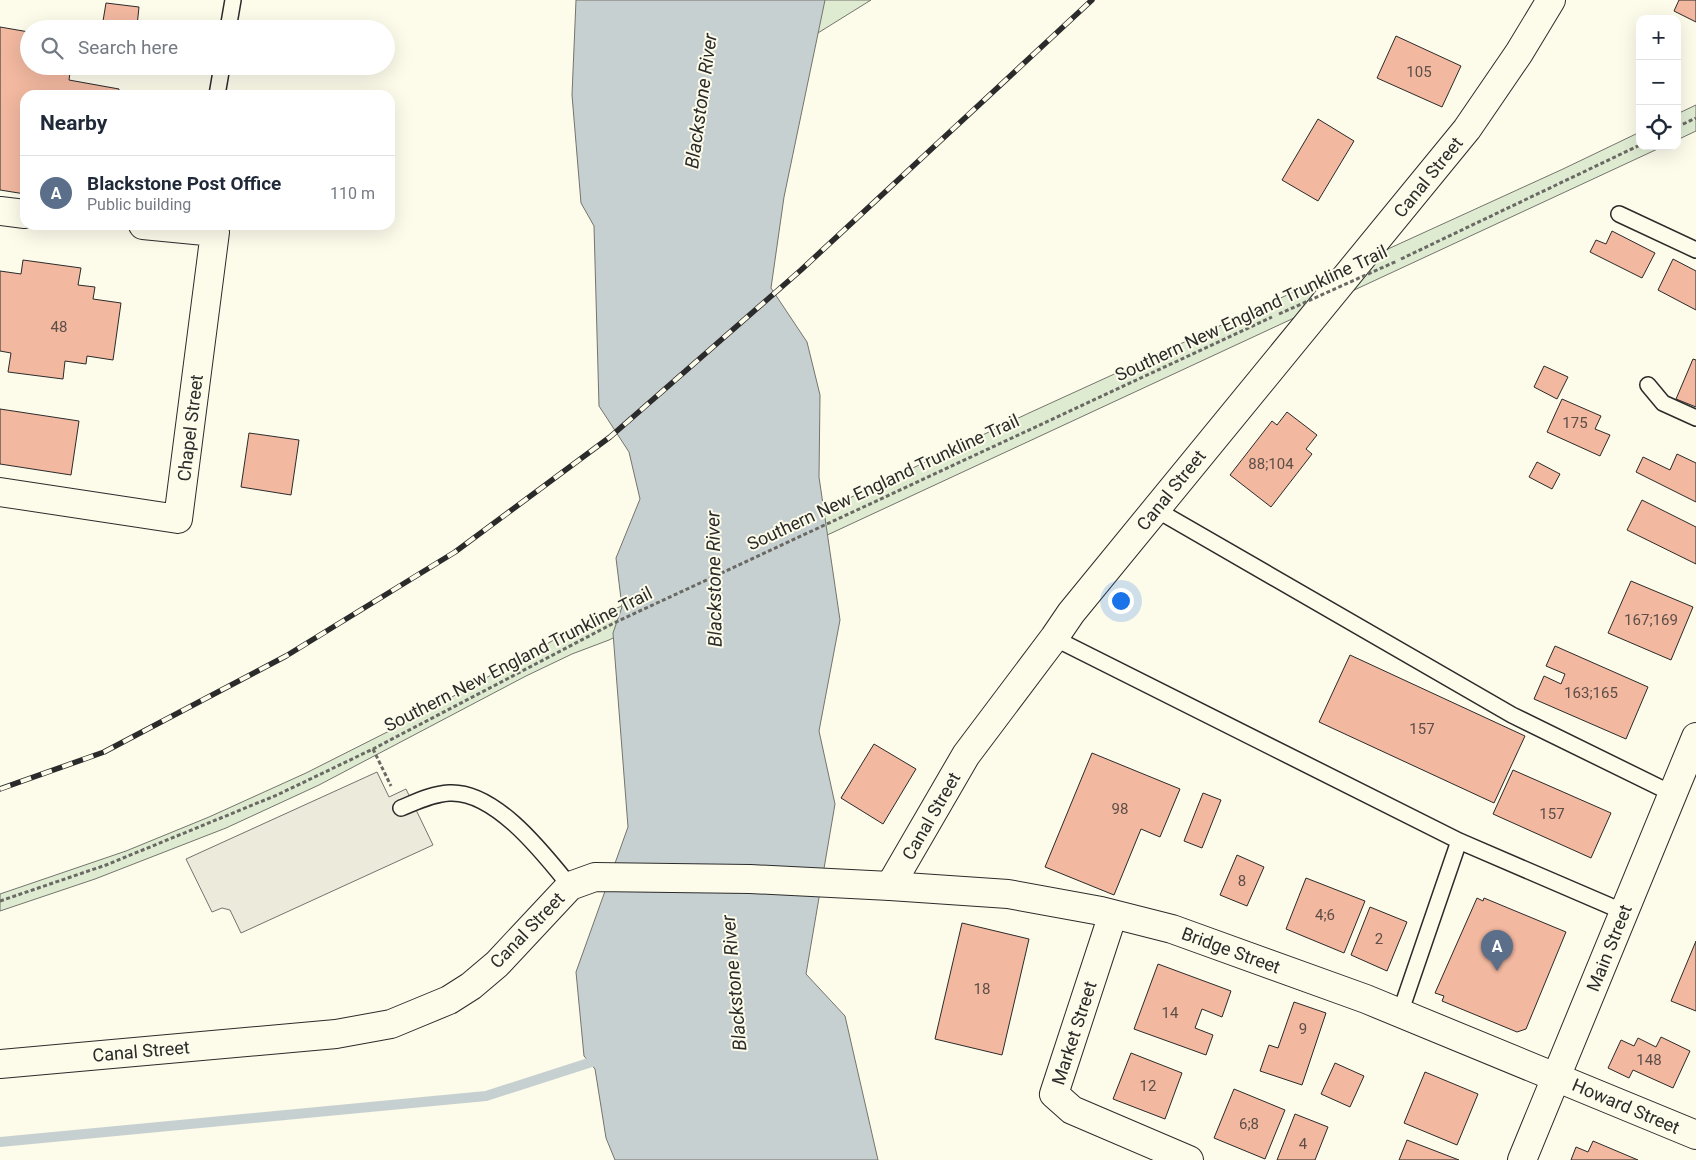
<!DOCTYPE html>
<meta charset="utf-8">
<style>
:root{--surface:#fff;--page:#f6f6f7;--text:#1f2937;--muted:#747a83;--line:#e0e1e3;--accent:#c62828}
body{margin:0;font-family:Roboto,sans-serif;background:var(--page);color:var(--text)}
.controls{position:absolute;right:15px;top:15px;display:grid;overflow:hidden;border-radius:10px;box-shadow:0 5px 20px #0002}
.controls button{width:45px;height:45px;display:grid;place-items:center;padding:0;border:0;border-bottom:1px solid var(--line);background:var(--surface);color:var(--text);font:25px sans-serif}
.you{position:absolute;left:1120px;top:600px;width:18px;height:18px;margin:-12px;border:4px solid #fff;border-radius:50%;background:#1a73e8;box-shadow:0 0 0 8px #1a73e833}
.badge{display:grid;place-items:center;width:32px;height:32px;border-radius:50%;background:var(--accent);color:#fff;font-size:16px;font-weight:700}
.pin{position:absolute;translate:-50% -41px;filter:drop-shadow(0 1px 2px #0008)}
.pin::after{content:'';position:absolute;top:26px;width:18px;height:15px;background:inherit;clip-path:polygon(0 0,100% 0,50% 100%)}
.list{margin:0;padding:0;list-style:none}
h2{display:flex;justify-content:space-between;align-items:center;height:65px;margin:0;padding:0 20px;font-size:21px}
h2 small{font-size:16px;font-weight:400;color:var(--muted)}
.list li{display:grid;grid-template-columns:32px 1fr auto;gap:15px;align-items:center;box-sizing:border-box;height:75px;padding:0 20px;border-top:1px solid var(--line)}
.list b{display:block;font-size:19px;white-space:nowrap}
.list p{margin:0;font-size:16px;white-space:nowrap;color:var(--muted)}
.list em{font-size:16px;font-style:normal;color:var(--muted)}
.icon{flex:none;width:28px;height:28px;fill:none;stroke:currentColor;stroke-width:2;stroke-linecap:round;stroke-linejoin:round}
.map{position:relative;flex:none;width:1696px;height:1160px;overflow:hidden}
.search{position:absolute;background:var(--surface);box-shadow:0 5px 20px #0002;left:20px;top:20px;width:375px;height:55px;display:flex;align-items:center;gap:12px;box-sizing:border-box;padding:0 18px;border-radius:28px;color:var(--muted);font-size:19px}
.panel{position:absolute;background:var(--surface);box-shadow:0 5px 20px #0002;left:20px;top:90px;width:375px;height:140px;border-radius:15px}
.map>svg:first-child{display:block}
</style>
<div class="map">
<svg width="1696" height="1160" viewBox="0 0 1696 1160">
<rect width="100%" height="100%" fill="#fdfbea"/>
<path fill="#deebd1" stroke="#74746e" d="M746 0H871L776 59Z
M1696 105V131L1677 140V114Z
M1640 132V146H1664L795 550 609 640 572 654 526 676 319 785 226 828 95 879 0 911V894L126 851 209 817 306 773 409 721 577 627 1029 413 1563 169Z"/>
<path fill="#eceadb" stroke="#74746e" d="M377 772 389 797 406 789 433 845 241 933 230 910 222 908 212 912 186 859Z"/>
<path fill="#c7d0d0" stroke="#74746e" d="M576 0H825L784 197 771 288 807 342 820 395 819 477 840 620 819 731 835 804 806 974 845 1016 878 1160H615L606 1138 595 1069 584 1056 576 972 628 827 613 633 622 607 616 558 640 499 629 452 599 406 594 226 581 203 572 95Z"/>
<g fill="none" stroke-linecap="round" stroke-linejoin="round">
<path stroke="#c7d0d0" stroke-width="10" d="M0 1142 486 1096 601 1059"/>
</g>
<path fill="#f2b8a0" stroke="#2b2b2b" d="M1679 0H1696V22L1674 11Z
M106 3 139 7 137 26 103 21Z
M0 27 29 32V66H71L69 80 119 89 118 95H25V194L0 190Z
M1396 36 1461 66 1442 107 1377 78Z
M1318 119 1354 141 1318 201 1282 180Z
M1612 231 1655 253 1642 278 1590 252 1596 240 1606 244Z
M1673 259 1696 271V310L1658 290Z
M23 260 81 268 78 285 95 287 93 299 121 303 113 360 87 356 86 364 65 361 63 379 8 372 11 353 0 351V271L21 274Z
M1693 359 1696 360V407L1676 399Z
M1544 366 1568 377 1557 399 1534 387Z
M1562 399 1601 416 1595 429 1610 435 1600 456 1547 432Z
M0 409 79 421 71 475 0 464Z
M1287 412 1317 435 1306 449 1312 454 1271 507 1230 475 1272 421 1277 425Z
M249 433 299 440 291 495 241 487Z
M1677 454 1696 463V502L1636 472 1643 457 1670 470Z
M1537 462 1560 474 1552 489 1529 477Z
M1642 500 1696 527V564L1627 530Z
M1631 581 1693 607 1671 660 1608 633Z
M1555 646 1648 687 1626 739 1534 699 1544 676 1561 684 1565 674 1546 666Z
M1350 655 1525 736 1494 803 1319 722Z
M874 744 916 769 883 824 841 798Z
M1092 753 1180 789 1160 837 1141 829 1114 895 1045 867Z
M1513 770 1611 813 1591 858 1493 814Z
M1203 793 1221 800 1202 848 1184 841Z
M1237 855 1264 867 1247 906 1220 895Z
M1306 878 1365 901 1344 953 1286 929Z
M1477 898 1483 901 1484 898 1566 932 1526 1029 1517 1032 1442 1001 1444 996 1435 993Z
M1370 907 1407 922 1387 971 1351 955Z
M962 923 1029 939 1002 1055 935 1039Z
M1696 941V1011L1671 1001Z
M1158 964 1231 991 1222 1017 1202 1009 1195 1028 1213 1035 1206 1055 1134 1029Z
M1294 1002 1326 1013 1302 1085 1260 1071 1269 1045 1278 1048Z
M1661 1037 1690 1051 1673 1088 1633 1070 1629 1078 1608 1068 1621 1040 1634 1046 1638 1038 1656 1047Z
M1131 1053 1182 1073 1165 1119 1113 1099Z
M1335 1063 1364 1076 1350 1107 1321 1094Z
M1425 1072 1478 1094 1457 1145 1404 1123Z
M1234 1089 1285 1110 1265 1159 1214 1138Z
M1295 1114 1328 1127 1315 1160H1277Z
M1407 1140 1459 1160H1399Z
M1593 1141 1638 1160H1571L1576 1147 1588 1152Z"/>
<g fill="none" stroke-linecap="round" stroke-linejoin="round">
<g stroke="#2b2b2b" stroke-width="18">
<path id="lane" d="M228 29 233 0
M217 95 222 66
M1619 214 1696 250
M1648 385 1663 403 1696 418
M1155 509 1512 715 1673 794
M1054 638 1459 841 1624 912
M401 808C416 802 432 794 449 793 495 790 544 854 570 886
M1400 1013 1459 841"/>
</g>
<g stroke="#2b2b2b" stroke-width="30">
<path id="street" d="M0 211 25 214
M0 492 178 519 215 232 143 225
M890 886 1008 894 1101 911 1172 929 1366 999 1696 1135
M1113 914 1054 1094 1072 1110 1189 1160"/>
</g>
<g stroke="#2b2b2b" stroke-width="30">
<path id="secondary" d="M0 1064 336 1034 391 1024 449 1000 471 986 497 964 570 886 595 877 750 879 890 886 966 755 1054 638 1071 613 1467 129 1519 53 1551 0
M1522 1160 1696 737"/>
</g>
<path stroke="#6a6964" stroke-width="3" stroke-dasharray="4 2.5" stroke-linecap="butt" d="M1677 127 1696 118
M1401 259 1640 145
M373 749 391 786
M0 901 106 865 277 795 373 749 614 623 1272 317"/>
<use href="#lane" stroke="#fdfbea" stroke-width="15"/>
<use href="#street" stroke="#fdfbea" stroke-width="28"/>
<use href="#secondary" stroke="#fdfbea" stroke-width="28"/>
<g stroke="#2b2b2b" stroke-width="5.5">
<path id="rail" d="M0 789 104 752 286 656 455 552 610 437 801 270 1092 0"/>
</g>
<use href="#rail" stroke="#fdfbea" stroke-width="4" stroke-dasharray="11" stroke-linecap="butt"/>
<path stroke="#6a6964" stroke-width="3" stroke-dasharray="4 2.5" stroke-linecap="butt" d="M1279 314 1397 261"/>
</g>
<g text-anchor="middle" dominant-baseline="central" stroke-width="4" stroke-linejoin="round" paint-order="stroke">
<g font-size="15" fill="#5d4e48">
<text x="1419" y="72">105</text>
<text x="59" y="327">48</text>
<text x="1575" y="423">175</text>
<text x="1271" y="464">88;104</text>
<text x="1651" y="620">167;169</text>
<text x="1591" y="693">163;165</text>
<text x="1422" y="729">157</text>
<text x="1120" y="809">98</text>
<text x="1552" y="814">157</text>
<text x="1242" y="881">8</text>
<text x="1325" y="915">4;6</text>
<text x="1379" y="939">2</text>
<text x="982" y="989">18</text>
<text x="1170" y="1013">14</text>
<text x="1303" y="1029">9</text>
<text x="1649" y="1060">148</text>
<text x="1148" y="1086">12</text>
<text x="1249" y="1124">6;8</text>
<text x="1303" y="1144">4</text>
</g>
<g font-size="18" fill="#2b2b2b" stroke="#fdfbea">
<text transform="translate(1428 177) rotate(-51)">Canal Street</text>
<text transform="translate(1251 313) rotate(-25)">Southern New England Trunkline Trail</text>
<text transform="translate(190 428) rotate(-83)">Chapel Street</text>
<text transform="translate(883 482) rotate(-25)">Southern New England Trunkline Trail</text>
<text transform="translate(1171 490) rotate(-51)">Canal Street</text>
<text transform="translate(518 659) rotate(-27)">Southern New England Trunkline Trail</text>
<text transform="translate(931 816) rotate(-60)">Canal Street</text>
<text transform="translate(527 930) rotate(-46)">Canal Street</text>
<text transform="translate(1609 948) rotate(-68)">Main Street</text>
<text transform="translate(1231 950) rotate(20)">Bridge Street</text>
<text transform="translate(1074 1033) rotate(-72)">Market Street</text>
<text transform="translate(141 1051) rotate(-5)">Canal Street</text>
<text transform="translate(1626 1106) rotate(23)">Howard Street</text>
</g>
<g font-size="19" font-style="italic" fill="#2b2b2b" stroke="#fdfbea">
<text transform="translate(701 101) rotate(-82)">Blackstone River</text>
<text transform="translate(714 579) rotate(-91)">Blackstone River</text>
<text transform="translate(734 983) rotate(-95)">Blackstone River</text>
</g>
</g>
</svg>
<div class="controls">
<button>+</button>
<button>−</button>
<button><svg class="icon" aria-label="locate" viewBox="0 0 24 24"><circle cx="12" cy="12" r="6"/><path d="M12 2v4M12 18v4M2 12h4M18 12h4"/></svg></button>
</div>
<div class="you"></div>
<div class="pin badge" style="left:1497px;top:971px;background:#5c6f8a">A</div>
<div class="search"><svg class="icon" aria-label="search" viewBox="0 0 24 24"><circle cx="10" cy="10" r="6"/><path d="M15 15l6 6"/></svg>Search here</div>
<section class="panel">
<h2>Nearby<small></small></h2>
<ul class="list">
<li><span class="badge" style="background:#5c6f8a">A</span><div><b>Blackstone Post Office</b><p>Public building</p></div><em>110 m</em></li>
</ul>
</section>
</div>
